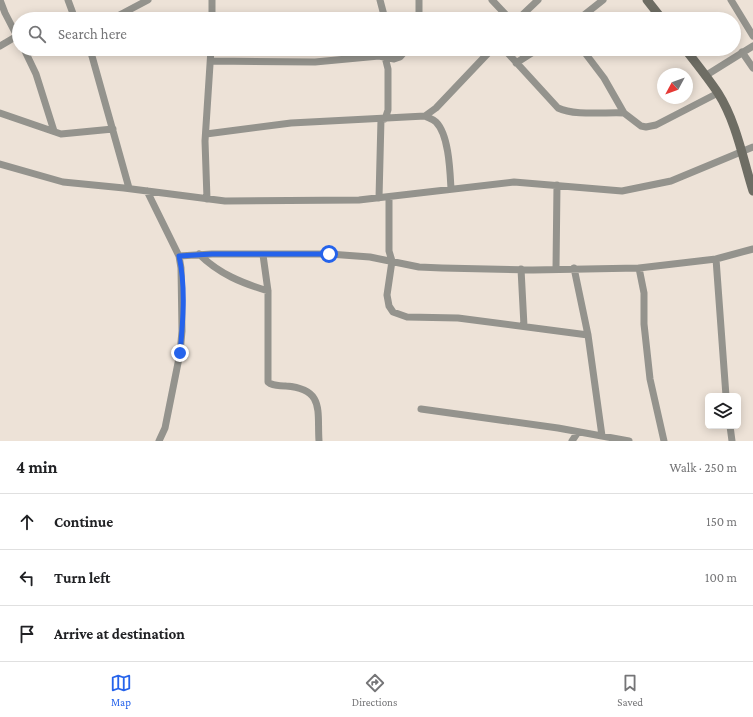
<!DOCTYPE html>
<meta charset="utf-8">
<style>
:root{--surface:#fff;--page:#f6f6f6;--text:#202124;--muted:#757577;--line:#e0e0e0;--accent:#2563eb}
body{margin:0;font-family:"Crimson Pro",serif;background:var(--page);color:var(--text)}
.controls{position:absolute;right:12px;bottom:12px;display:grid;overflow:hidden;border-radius:6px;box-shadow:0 2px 10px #0003}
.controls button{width:36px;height:36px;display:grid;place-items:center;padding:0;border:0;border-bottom:1px solid var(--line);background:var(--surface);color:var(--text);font:20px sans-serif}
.compass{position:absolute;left:657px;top:68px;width:36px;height:36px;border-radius:50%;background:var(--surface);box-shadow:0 2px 10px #0003;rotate:229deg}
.stop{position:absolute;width:12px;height:12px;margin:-9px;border:3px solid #2563eb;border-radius:50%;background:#fff}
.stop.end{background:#2563eb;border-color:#fff;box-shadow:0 1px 4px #0008}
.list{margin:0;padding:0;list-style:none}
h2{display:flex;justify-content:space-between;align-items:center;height:52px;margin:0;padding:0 16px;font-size:17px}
h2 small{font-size:13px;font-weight:400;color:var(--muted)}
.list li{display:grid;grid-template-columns:26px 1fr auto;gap:12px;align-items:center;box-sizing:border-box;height:56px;padding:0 16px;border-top:1px solid var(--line)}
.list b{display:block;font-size:15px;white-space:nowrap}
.list em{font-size:13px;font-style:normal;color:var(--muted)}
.icon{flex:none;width:22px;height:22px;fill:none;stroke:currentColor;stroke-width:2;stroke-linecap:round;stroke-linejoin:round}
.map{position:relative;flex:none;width:753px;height:441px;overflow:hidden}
.search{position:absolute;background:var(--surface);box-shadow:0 2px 10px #0003;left:12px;right:12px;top:12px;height:44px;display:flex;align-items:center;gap:10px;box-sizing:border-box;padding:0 14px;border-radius:22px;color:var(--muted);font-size:15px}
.sheet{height:220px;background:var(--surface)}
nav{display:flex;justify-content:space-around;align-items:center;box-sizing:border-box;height:56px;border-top:1px solid var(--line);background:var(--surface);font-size:11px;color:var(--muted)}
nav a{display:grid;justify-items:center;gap:2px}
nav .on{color:var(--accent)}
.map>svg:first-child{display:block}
</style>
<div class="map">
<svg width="753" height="441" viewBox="0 0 753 441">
<rect width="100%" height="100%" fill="#ede2d7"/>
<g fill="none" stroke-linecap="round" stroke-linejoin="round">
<path stroke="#94938d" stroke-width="7" d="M0 0 5 13 19 40
M68 0 75 19
M380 0 385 19
M492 0 510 19
M731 0 753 36
M112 19 148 0
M212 19V0
M419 19V0
M518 19 538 0
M579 19 603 0
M0 46 17 36
M24 49 36 74 54 131
M90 49 129 188
M383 49 388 69V110L385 119
M504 49 558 108C574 116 606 112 624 113
M519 49 525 57
M582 49 604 78 624 113 641 126 646 127 656 125 718 93
M742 52 753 68
M211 61 315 62 379 56 394 59 400 57 407 49
M516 63 538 49
M705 76 753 46
M0 113 61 134 113 129
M425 116C428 118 433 119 436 122 449 135 450 171 451 189
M206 134 291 123 425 116 436 108 492 49
M0 164 63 182 124 188 225 201 359 200 514 182 622 191 671 181 753 147
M147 191 179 256 181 268 182 331 180 353 165 428 159 441
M389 197V251L392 261 387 295 389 306 393 312 407 317 458 318 588 335
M379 198 381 119
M207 199 205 141 211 49
M199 254C219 274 242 283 268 291
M263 255 268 291V382C274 387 279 385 286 386 325 389 317 411 319 441
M179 256 212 254H329L370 257 419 267 442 268 533 270 639 268 716 259 753 249
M716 259 726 396
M574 268 588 335 602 436
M639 268 644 293V324L650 379 664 441
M521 269 524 326
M556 269 557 185
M421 409 558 428 629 441
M730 426 732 441
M572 441 578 432"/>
<path stroke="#6e6d64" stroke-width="9" d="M647 0 662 19
M685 49C696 63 708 78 718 93 736 121 743 159 753 191"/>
</g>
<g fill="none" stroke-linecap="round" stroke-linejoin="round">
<path stroke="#2563eb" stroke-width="5" d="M180 353C183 322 186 287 179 256L212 254H329"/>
</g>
</svg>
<div class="controls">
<button><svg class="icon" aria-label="layers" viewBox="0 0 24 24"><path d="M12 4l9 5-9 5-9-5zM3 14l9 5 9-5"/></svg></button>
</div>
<svg class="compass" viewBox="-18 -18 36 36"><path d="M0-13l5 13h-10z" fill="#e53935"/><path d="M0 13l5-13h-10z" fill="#757577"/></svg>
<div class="stop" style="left:329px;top:254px"></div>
<div class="stop end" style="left:180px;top:353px"></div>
<div class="search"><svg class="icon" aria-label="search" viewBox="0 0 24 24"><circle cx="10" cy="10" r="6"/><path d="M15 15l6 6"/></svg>Search here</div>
</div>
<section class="sheet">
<h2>4 min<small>Walk · 250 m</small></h2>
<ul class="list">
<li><svg class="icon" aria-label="ahead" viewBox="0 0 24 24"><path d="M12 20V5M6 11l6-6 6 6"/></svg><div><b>Continue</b></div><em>150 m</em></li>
<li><svg class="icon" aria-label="left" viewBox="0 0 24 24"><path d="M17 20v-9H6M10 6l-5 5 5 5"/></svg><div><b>Turn left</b></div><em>100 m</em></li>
<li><svg class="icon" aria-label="arrive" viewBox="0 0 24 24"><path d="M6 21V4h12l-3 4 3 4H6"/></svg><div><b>Arrive at destination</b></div></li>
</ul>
</section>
<nav>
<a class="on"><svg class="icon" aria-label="map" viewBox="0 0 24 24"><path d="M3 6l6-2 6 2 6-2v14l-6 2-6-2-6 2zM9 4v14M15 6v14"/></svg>Map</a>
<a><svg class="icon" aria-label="directions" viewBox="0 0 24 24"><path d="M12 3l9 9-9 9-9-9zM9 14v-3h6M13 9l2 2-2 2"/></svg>Directions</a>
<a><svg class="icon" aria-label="saved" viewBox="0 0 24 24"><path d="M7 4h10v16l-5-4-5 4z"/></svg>Saved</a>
</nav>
